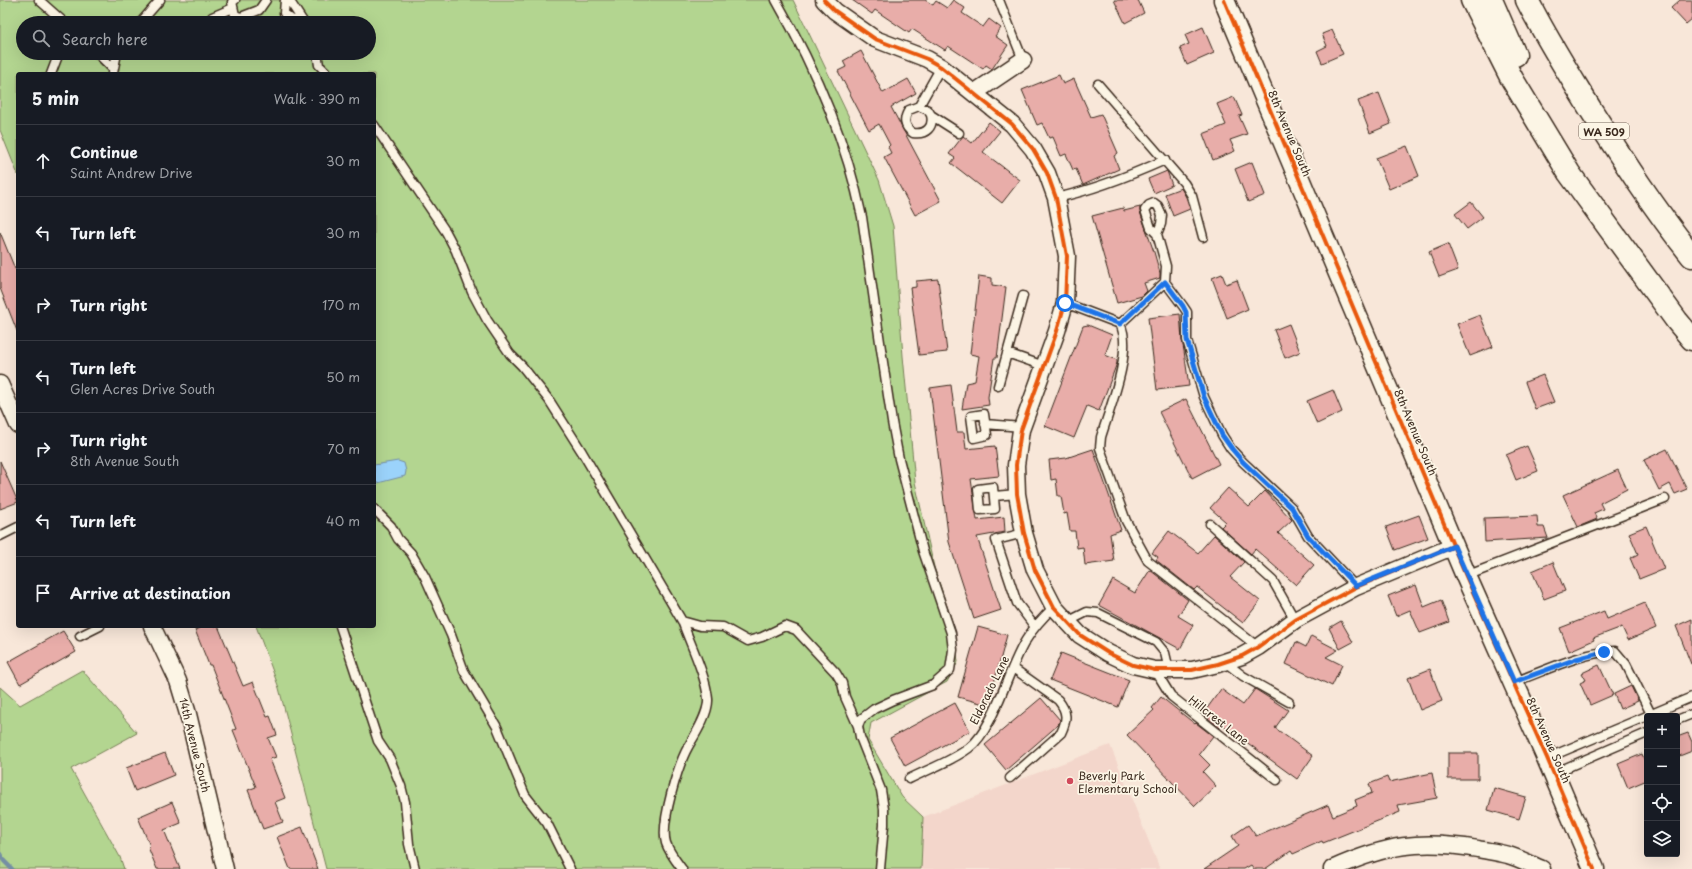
<!DOCTYPE html>
<meta charset="utf-8">
<style>
:root{--surface:#171b24;--page:#20242c;--text:#f1f3f6;--muted:#9ea1a6;--line:#363941}
body{margin:0;font-family:"Playpen Sans",sans-serif;background:var(--page);color:var(--text)}
.controls{position:absolute;right:12px;bottom:12px;display:grid;overflow:hidden;border-radius:4px;box-shadow:0 4px 16px #0002}
.controls button{width:36px;height:36px;display:grid;place-items:center;padding:0;border:0;border-bottom:1px solid var(--line);background:var(--surface);color:var(--text);font:20px sans-serif}
.stop{position:absolute;width:12px;height:12px;margin:-9px;border:3px solid #1a73e8;border-radius:50%;background:#fff}
.stop.end{background:#1a73e8;border-color:#fff;box-shadow:0 1px 4px #0008}
.list{margin:0;padding:0;list-style:none}
h2{display:flex;justify-content:space-between;align-items:center;height:52px;margin:0;padding:0 16px;font-size:17px}
h2 small{font-size:13px;font-weight:400;color:var(--muted)}
.list li{display:grid;grid-template-columns:26px 1fr auto;gap:12px;align-items:center;box-sizing:border-box;height:72px;padding:0 16px;border-top:1px solid var(--line)}
.list b{display:block;font-size:15px;white-space:nowrap}
.list p{margin:0;font-size:13px;white-space:nowrap;color:var(--muted)}
.list em{font-size:13px;font-style:normal;color:var(--muted)}
.icon{flex:none;width:22px;height:22px;fill:none;stroke:currentColor;stroke-width:2;stroke-linecap:round;stroke-linejoin:round}
.map{position:relative;flex:none;width:1692px;height:869px;overflow:hidden}
.search{position:absolute;background:var(--surface);box-shadow:0 4px 16px #0002;left:16px;top:16px;width:360px;height:44px;display:flex;align-items:center;gap:10px;box-sizing:border-box;padding:0 14px;border-radius:22px;color:var(--muted);font-size:15px}
.panel{position:absolute;background:var(--surface);box-shadow:0 4px 16px #0002;left:16px;top:72px;width:360px;height:556px;border-radius:4px}
.map>svg:first-child{display:block}
</style>
<div class="map">
<svg width="1692" height="869" viewBox="0 0 1692 869">
<rect width="100%" height="100%" fill="#f8e7d9"/>
<filter id="ink" filterUnits="userSpaceOnUse"><feTurbulence type="fractalNoise" baseFrequency=".025" numOctaves="2"/><feDisplacementMap in="SourceGraphic" scale="8" xChannelSelector="R" yChannelSelector="G"/><feConvolveMatrix kernelMatrix="1 2 1 2 8 2 1 2 1" color-interpolation-filters="sRGB"/></filter>
<g filter="url(#ink)">
<path fill="#f3d6cb" d="M1110 745 1160 869H921L923 817Z"/>
<path fill="#b3d590" stroke="#778057" fill-rule="evenodd" d="M0 0H793L879 180 893 226 903 356 915 482 934 567 954 627 958 662 947 682 871 723 868 740 902 797 923 817 921 869H326L279 688 256 626H374V74H18V175L0 130ZM23 23H369V53H23Z
M82 670 137 733 71 769 120 857 124 869H0V687L20 705Z"/>
<path fill="#9bd3fb" stroke="#758fa3" d="M398 461 404 463 406 471 405 476 374 484V465Z"/>
<g fill="none" stroke-linecap="round" stroke-linejoin="round">
<path stroke="#758fa3" stroke-width="4.5" d="M0 854 4 861 12 869"/>
</g>
<path fill="#e8ada9" stroke="#3b2a1e" d="M852 0H925L933 5 936 1 947 8 953 0 965 8 962 13 983 27 989 19 1001 28 995 36 1008 45 992 69 986 65 983 69 948 46 945 50 912 29 909 33 875 10 872 14Z
M1114 0H1138L1144 13 1125 23Z
M1680 0H1692V19L1686 24 1671 8Z
M1203 27 1214 53 1187 65 1180 48 1189 44 1185 35Z
M1332 30 1343 54 1322 63 1317 51 1327 46 1322 34Z
M861 51 883 93 908 79 916 93 891 107 941 201 915 215 884 157 891 153 888 147 890 145 879 124 869 130 838 71 846 67 843 61Z
M1059 75 1063 84 1074 79 1091 117 1101 114 1118 153 1114 156 1119 169 1083 185 1076 169 1073 170 1066 154 1061 156 1053 137 1049 138 1042 123 1037 125 1022 90Z
M1379 93 1391 124 1370 133 1358 101Z
M1234 97 1242 115 1239 116 1247 134 1230 140 1235 151 1213 160 1203 134 1226 125 1217 104Z
M989 122 1000 131 983 152 1020 180 1002 203 951 163 955 158 949 154 963 136 972 143Z
M1407 146 1419 176 1389 189 1376 158Z
M1252 162 1265 195 1248 202 1235 169Z
M1167 171 1172 185 1154 193 1148 179Z
M1181 188 1186 197 1190 209 1173 216 1165 194Z
M1471 202 1483 217 1467 229 1455 214Z
M1140 207V212L1154 252 1160 273V278L1144 283 1147 291 1142 296 1117 303 1092 216 1123 208 1124 211Z
M0 232 15 269 18 268 17 331 0 288Z
M1448 244 1458 270 1439 277 1429 252Z
M1222 274 1226 284 1237 280 1248 309 1227 318 1212 278Z
M979 276 992 278V285L1006 287 997 358H994L988 397 989 405 962 409 966 383 975 381 979 356 970 354Z
M938 279 947 352 919 355 910 288 916 287V281Z
M1180 314 1182 340 1184 351 1189 386 1157 390 1148 318Z
M1480 315 1493 347 1470 356 1457 324Z
M1289 324 1300 352 1285 358 1274 330Z
M1088 325 1112 335 1105 355 1117 360V363L1099 411 1087 406 1074 438 1045 426 1083 326Z
M1543 375 1554 402 1535 409 1525 382Z
M951 385 957 432H964L966 449 995 446 999 476 971 479 977 520 1004 517 1005 532 977 537 1001 610 974 619 949 542 930 388Z
M1333 390 1342 412 1317 424 1307 401Z
M1186 399 1219 464 1192 478 1159 412Z
M1527 446 1538 471 1516 480 1506 455Z
M1093 449 1121 530 1110 534 1114 561 1085 565 1083 547 1077 548 1075 531H1070L1067 513 1064 514 1061 496H1058L1056 479 1051 480 1049 460 1066 458Z
M1667 449 1687 489 1675 494 1670 484 1659 490 1644 460Z
M0 461 18 502 0 509Z
M1618 470 1627 489 1600 503 1603 509 1594 513 1597 519 1578 527 1563 495Z
M1228 488 1249 507 1265 491 1292 520 1278 533 1314 565 1296 585 1255 549 1251 554 1221 527 1226 522 1210 508Z
M1419 515 1428 538 1395 550 1386 527Z
M1537 516 1538 527H1544L1548 538 1485 542 1484 518Z
M1646 526 1664 569 1639 579 1630 558 1638 554 1629 533Z
M1169 531 1198 553 1214 535 1244 562 1230 577 1260 601 1243 623 1197 587 1194 590 1156 560 1158 557 1152 553Z
M1553 562 1565 591 1544 599 1532 571Z
M1150 570 1188 600 1178 616 1193 625 1180 649 1099 605 1113 580 1135 593Z
M1416 585 1424 607 1441 600 1449 622 1420 633 1410 610 1396 616 1388 596Z
M1645 603 1656 628 1628 640 1622 627 1593 638 1594 640 1569 651 1560 628 1604 611 1607 619Z
M1692 619V664H1691L1676 626Z
M1341 621 1353 642 1340 649 1329 628Z
M204 626H218L243 686 253 682 267 717 270 716 277 735 268 738 276 757 270 759 285 798 275 802 283 822 263 829 248 790 256 787 233 730 236 729 211 665H209L195 630Z
M978 627 1007 635 988 705 958 697Z
M63 631 76 652 20 684 8 662Z
M1311 636 1338 650 1326 657 1342 665 1332 686 1286 664 1296 642 1306 647Z
M1061 653 1129 680 1118 707 1050 680Z
M1599 665 1613 695 1590 705 1580 683 1586 680 1582 673Z
M1430 669 1442 701 1420 710 1408 678Z
M1631 686 1638 701 1620 709 1614 694Z
M1221 689 1243 705 1255 689 1288 710 1275 728 1313 756 1297 779 1223 725 1220 728 1203 714Z
M1161 697 1195 724 1196 723 1213 736 1199 754 1210 765 1203 772 1216 786 1195 806 1127 735 1154 710 1152 708Z
M1041 698 1060 720 1058 725 1006 770 985 745Z
M955 703 970 731 905 766 890 738Z
M1688 733 1692 742V751L1677 757V737Z
M165 753 174 775 135 791 126 768Z
M1448 753H1478V779H1448Z
M1642 754 1647 766V780L1628 788 1618 764Z
M1432 773 1437 798 1398 805 1400 812 1323 843 1322 841 1293 854 1291 851 1265 869H1254L1251 865 1244 869H1204L1238 846 1232 836 1248 825 1256 836 1328 805 1333 816 1357 806 1355 800 1372 793 1369 784 1387 777 1389 782Z
M1494 788 1526 797 1519 819 1488 810Z
M172 802 181 823 164 830 180 869H157L148 847 150 846 138 817Z
M302 827 318 869H290L277 837Z"/>
<g fill="none" stroke-linecap="round" stroke-linejoin="round">
<g stroke="#3b2a1e" stroke-width="11">
<path id="service" d="M39 0 65 23
M235 0 232 2 235 15 241 17 259 10 266 0
M285 0 284 13 291 19 302 23
M289 0 304 23
M776 0C815 68 846 140 862 217L881 349 892 422 899 459 923 551 951 633 953 650 950 670 933 685 893 700 874 709 861 719 858 726 860 737 881 790 884 809V825L880 869
M999 0 1023 60
M212 17 233 8
M140 23 160 0
M97 53 113 69
M317 53 319 65 328 74
M113 73 117 53
M51 74 59 53
M1098 84 1184 183 1192 196 1203 237
M919 106 941 67
M931 115C934 127 926 135 913 133 904 127 903 119 909 110L919 106 928 110 931 115 959 133
M374 125 446 232 456 251 472 292 487 320 510 354 522 366 549 400 582 452 682 621 700 626 723 627 748 641 762 637 785 626 796 630 836 673 842 683 845 697 858 726
M1056 198C1094 190 1129 176 1165 160
M1157 234 1151 228 1145 210 1149 205 1154 203 1158 206 1162 215 1161 224 1157 234 1166 266 1165 282 1120 324C1134 350 1109 410 1101 437L1100 448 1126 521 1148 561 1258 647
M1165 282 1183 306 1187 312V340L1204 397 1222 435 1231 449 1243 462 1292 508 1308 536 1356 587
M1065 303 1120 324
M1007 353 1044 366
M998 386 1023 296
M984 414 987 435 974 438 971 416Z
M985 424 1022 427
M993 487 995 509 980 510 978 489Z
M994 496 1017 494
M374 509 391 526 398 539 411 553 425 577 451 635 464 671 497 727 525 795 547 823 570 869
M1210 524 1273 581 1295 620
M1024 533 996 540 1017 603 1035 627
M0 536 18 527
M1466 576 1665 499
M682 621C690 643 706 676 708 699 709 713 695 735 688 747 678 765 660 824 666 843 669 852 676 861 682 869
M1067 622 1087 612 1098 613 1156 642 1165 653 1169 670
M340 626 378 741 390 759 401 786 405 802 409 844 415 869
M80 636 100 626
M1225 662 1243 676 1289 702
M1155 670 1171 696 1277 780
M1514 682C1545 671 1582 652 1615 651L1626 664 1651 714
M1677 720 1692 714
M1547 758 1692 697
M1554 773 1647 733
M1010 778 1061 733C1067 720 1068 712 1058 700L1013 668
M909 779C929 769 952 761 969 748 995 728 1008 668 1026 640 1034 627 1043 617 1054 607"/>
</g>
<g stroke="#3b2a1e" stroke-width="19">
<path id="minor" d="M824 0 835 11 875 39 927 59 941 67 1012 124 1033 149 1047 173 1056 198 1067 256 1065 303 1057 331 1021 430 1016 465 1017 494 1024 533 1035 570 1054 607 1080 635 1108 653 1133 665 1155 670H1192L1218 664 1242 656 1258 647 1295 620 1356 587 1454 546
M974 93 1023 60
M0 384 18 425
M152 626 178 681 188 714 225 869
M1332 869C1386 845 1419 839 1478 849 1487 851 1498 852 1508 855 1519 858 1530 864 1542 869"/>
</g>
<g stroke="#3b2a1e" stroke-width="23">
<path id="tertiary" d="M1224 0 1466 576 1547 758 1594 869"/>
</g>
<g stroke="#3b2a1e" stroke-width="25">
<path id="motorway" d="M1472 0 1512 79 1569 173 1677 321 1692 339
M1491 0 1515 55
M1527 0C1546 38 1569 74 1591 110 1623 160 1655 210 1692 256"/>
</g>
<use href="#service" stroke="#fcf5e5" stroke-width="8"/>
<use href="#minor" stroke="#fcf5e5" stroke-width="16"/>
<use href="#tertiary" stroke="#fcf5e5" stroke-width="20"/>
<use href="#motorway" stroke="#fcf5e5" stroke-width="22"/>
<g stroke="#fcf5e5" stroke-width="6">
<path id="cycleway" d="M824 0 835 11 875 39 927 59 941 67 1012 124 1033 149 1047 173 1056 198 1067 256 1065 303 1057 331 1021 430 1016 465 1017 494 1024 533 1035 570 1054 607 1080 635 1108 653 1133 665 1155 670H1192L1218 664 1242 656 1258 647 1295 620 1356 587 1454 546
M1224 0 1466 576 1547 758 1594 869"/>
</g>
<use href="#cycleway" stroke="#e8590c" stroke-width="4"/>
</g>
</g>
<g fill="none" stroke-linecap="round" stroke-linejoin="round" filter="url(#ink)">
<path stroke="#1a73e8" stroke-width="5" d="M1065 303 1120 324 1165 282 1183 306 1186 312 1187 340 1204 397 1222 435 1232 449 1243 462 1292 508 1308 536 1356 586 1454 546 1514 682 1576 659 1604 652"/>
</g>
<circle fill="#d1495b" stroke="#fcf5e5" stroke-width="1.5" cx="1070" cy="781" r="4"/>
<g text-anchor="middle" dominant-baseline="central" stroke-width="3.5" stroke-linejoin="round" paint-order="stroke">
<rect fill="#fcf5e5" stroke="#75675a" stroke-width="1" x="1579" y="123" width="50" height="16" rx="3"/>
<g font-size="10" font-weight="bold" fill="#3b2a1e">
<text x="1604" y="131">WA 509</text>
</g>
<g font-size="11" fill="#3b2a1e" stroke="#fcf5e5">
<text transform="translate(1290 133) rotate(67)">8th Avenue South</text>
<text transform="translate(1416 432) rotate(67)">8th Avenue South</text>
<text transform="translate(989 690) rotate(-64)">Eldorado Lane</text>
<text transform="translate(1219 720) rotate(38)">Hillcrest Lane</text>
<text transform="translate(1549 740) rotate(66)">8th Avenue South</text>
<text transform="translate(195 745) rotate(76)">14th Avenue South</text>
</g>
<g font-size="11" fill="#3b2a1e" stroke="#fcf5e5" text-anchor="start">
<text x="1078" y="775">Beverly Park<tspan x="1078" dy="13">Elementary School</tspan></text>
</g>
</g>
</svg>
<div class="controls">
<button>+</button>
<button>−</button>
<button><svg class="icon" aria-label="locate" viewBox="0 0 24 24"><circle cx="12" cy="12" r="6"/><path d="M12 2v4M12 18v4M2 12h4M18 12h4"/></svg></button>
<button><svg class="icon" aria-label="layers" viewBox="0 0 24 24"><path d="M12 4l9 5-9 5-9-5zM3 14l9 5 9-5"/></svg></button>
</div>
<div class="stop" style="left:1065px;top:303px"></div>
<div class="stop end" style="left:1604px;top:652px"></div>
<div class="search"><svg class="icon" aria-label="search" viewBox="0 0 24 24"><circle cx="10" cy="10" r="6"/><path d="M15 15l6 6"/></svg>Search here</div>
<section class="panel">
<h2>5 min<small>Walk · 390 m</small></h2>
<ul class="list">
<li><svg class="icon" aria-label="ahead" viewBox="0 0 24 24"><path d="M12 20V5M6 11l6-6 6 6"/></svg><div><b>Continue</b><p>Saint Andrew Drive</p></div><em>30 m</em></li>
<li><svg class="icon" aria-label="left" viewBox="0 0 24 24"><path d="M17 20v-9H6M10 6l-5 5 5 5"/></svg><div><b>Turn left</b></div><em>30 m</em></li>
<li><svg class="icon" aria-label="right" viewBox="0 0 24 24"><path d="M7 20v-9h11M14 6l5 5-5 5"/></svg><div><b>Turn right</b></div><em>170 m</em></li>
<li><svg class="icon" aria-label="left" viewBox="0 0 24 24"><path d="M17 20v-9H6M10 6l-5 5 5 5"/></svg><div><b>Turn left</b><p>Glen Acres Drive South</p></div><em>50 m</em></li>
<li><svg class="icon" aria-label="right" viewBox="0 0 24 24"><path d="M7 20v-9h11M14 6l5 5-5 5"/></svg><div><b>Turn right</b><p>8th Avenue South</p></div><em>70 m</em></li>
<li><svg class="icon" aria-label="left" viewBox="0 0 24 24"><path d="M17 20v-9H6M10 6l-5 5 5 5"/></svg><div><b>Turn left</b></div><em>40 m</em></li>
<li><svg class="icon" aria-label="arrive" viewBox="0 0 24 24"><path d="M6 21V4h12l-3 4 3 4H6"/></svg><div><b>Arrive at destination</b></div></li>
</ul>
</section>
</div>
